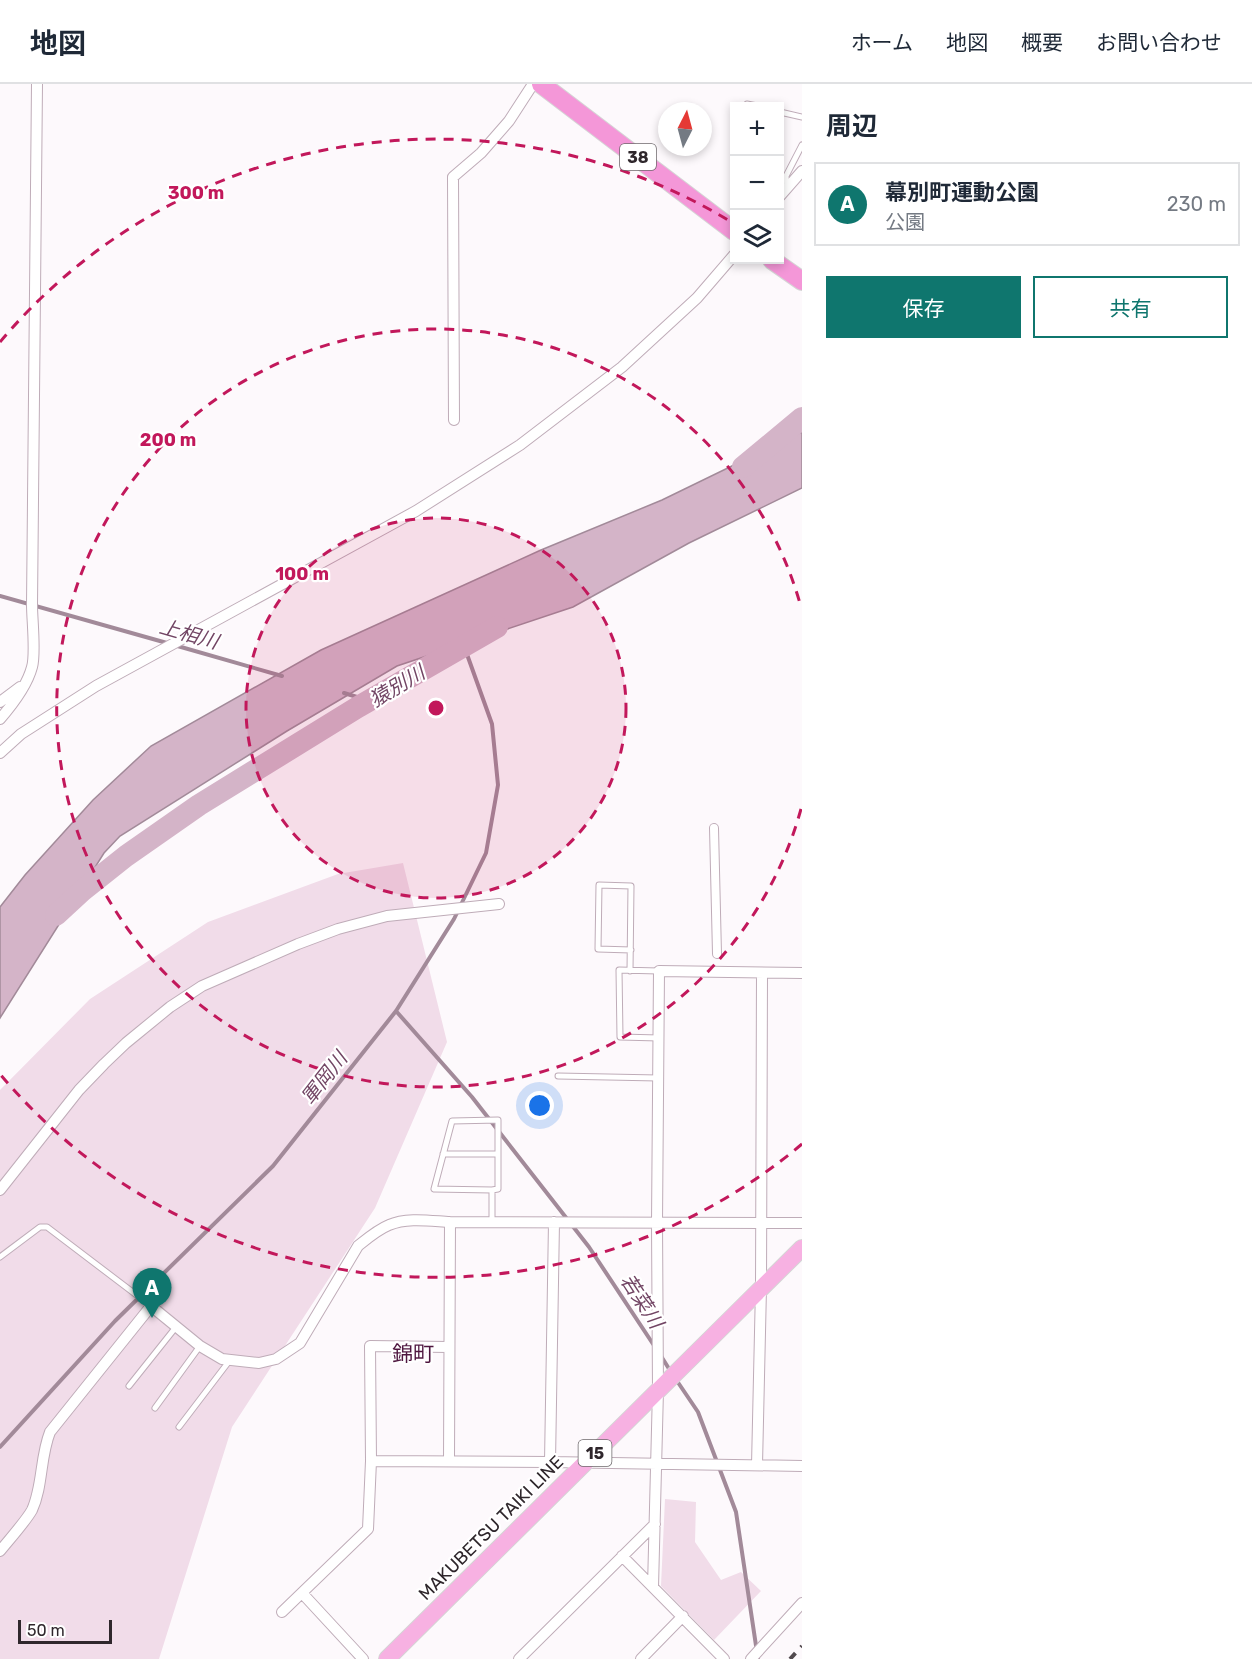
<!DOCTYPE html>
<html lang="ja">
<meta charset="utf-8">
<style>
:root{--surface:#fff;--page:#f2f2f3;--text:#1f2937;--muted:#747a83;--line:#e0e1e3;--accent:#0f766e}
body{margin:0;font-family:Rubik,"Noto Sans JP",sans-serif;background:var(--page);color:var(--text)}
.controls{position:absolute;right:18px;top:18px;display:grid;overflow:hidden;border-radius:0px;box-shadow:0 3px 9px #0003}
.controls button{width:54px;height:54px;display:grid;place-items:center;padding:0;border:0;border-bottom:2px solid var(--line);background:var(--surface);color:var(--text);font:30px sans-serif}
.compass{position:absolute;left:658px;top:18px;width:54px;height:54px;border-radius:50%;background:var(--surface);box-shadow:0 3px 9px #0003;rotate:6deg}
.scale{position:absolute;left:18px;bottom:15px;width:94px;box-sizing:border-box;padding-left:6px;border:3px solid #2f272c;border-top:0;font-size:16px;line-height:21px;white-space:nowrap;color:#2f272c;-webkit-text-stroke:4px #fff;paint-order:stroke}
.you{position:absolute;left:540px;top:1022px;width:21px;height:21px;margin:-15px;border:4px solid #fff;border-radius:50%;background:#1a73e8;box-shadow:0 0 0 9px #1a73e833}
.badge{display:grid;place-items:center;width:39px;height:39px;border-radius:50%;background:var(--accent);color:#fff;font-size:20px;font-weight:700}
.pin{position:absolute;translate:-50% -50px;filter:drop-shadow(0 2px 3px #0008)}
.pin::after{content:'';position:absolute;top:32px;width:21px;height:18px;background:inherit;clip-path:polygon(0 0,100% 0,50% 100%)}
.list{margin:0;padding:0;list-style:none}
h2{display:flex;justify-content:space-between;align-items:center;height:78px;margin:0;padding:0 24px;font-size:26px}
h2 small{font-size:20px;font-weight:400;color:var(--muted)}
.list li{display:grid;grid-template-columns:39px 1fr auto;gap:18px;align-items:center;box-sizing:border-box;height:84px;margin:0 12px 12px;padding:0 12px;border:2px solid var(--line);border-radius:0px}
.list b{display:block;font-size:22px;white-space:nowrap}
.list p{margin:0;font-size:20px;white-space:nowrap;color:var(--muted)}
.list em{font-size:20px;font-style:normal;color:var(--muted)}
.actions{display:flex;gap:12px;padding:18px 24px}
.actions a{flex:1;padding:14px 0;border:2px solid var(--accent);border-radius:0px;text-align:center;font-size:21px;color:var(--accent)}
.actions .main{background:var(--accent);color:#fff}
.icon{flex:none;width:33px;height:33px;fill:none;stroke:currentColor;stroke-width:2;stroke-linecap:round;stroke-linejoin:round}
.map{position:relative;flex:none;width:802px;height:1575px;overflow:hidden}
header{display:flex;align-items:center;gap:36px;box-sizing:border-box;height:84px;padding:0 30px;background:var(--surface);border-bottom:2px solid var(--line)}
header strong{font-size:28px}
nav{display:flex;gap:33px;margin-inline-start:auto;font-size:21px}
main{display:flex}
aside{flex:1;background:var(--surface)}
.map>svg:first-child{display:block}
</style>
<header>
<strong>地図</strong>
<nav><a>ホーム</a><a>地図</a><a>概要</a><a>お問い合わせ</a></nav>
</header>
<main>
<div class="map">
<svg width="802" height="1575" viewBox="0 0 802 1575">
<rect width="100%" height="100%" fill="#fdf9fc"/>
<path fill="#f1dce9" d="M403 779 447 958 375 1124 232 1343 159 1575H0V1006L90 915 208 838 338 790Z
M665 1415 696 1418 695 1458 721 1496 741 1488 761 1507 714 1556 661 1502Z"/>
<path fill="#d4b4c8" stroke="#a28a99" stroke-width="1.5" d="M802 348V404L689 459 573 523 397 582 287 647 120 752 104 769 0 934V823L25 791 93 716 151 662 321 566 541 466 662 416Z"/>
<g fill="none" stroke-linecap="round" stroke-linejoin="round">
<path stroke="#a28a99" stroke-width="4" d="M0 512 167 559
M174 561 282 592
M344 609 370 617
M396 927 472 1013 589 1163 655 1263
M661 1272 671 1288
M675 1294 698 1328 736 1428 758 1575
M0 1363 115 1237 273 1082 396 927 454 835 486 769 498 701 492 640 464 562"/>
<path stroke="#d4b4c8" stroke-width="22" d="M743 383 802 334
M56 831 82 807 126 772 199 721 358 623 497 543"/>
<g stroke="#bfacb8" stroke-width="7">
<path id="service" d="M747 20 757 22
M780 28 802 33
M787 104 786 92 802 61
M630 887 631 802 599 801 598 865 631 866
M659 954 620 953 619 886 659 887
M558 992 658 994
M443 1070H498
M492 1106 498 1105V1036L452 1037 434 1105 492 1106V1137
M0 1173 40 1143H47L151 1222
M129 1302 176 1243
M155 1324 200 1262
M179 1343 230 1276"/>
</g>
<g stroke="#bfacb8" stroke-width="10">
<path id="pedestrian" d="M714 744 717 870"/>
</g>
<g stroke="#bfacb8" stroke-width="12">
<path id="minor" d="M780 112 802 87
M454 336 453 93 481 69 509 37 533 0
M0 618 20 603
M0 635C13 620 27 602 32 583 36 570 32 536 32 521L37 0
M0 669 21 650 96 602 416 427 520 361 622 283 697 214 734 171
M0 1106 79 1006 104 980 126 959 170 923 202 902 298 860 338 845 387 832 499 820
M371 1377 550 1378 802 1382
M449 1377 450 1138
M550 1378 554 1138
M757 1381 761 1204 762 889
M0 1467C8 1457 26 1437 32 1426 43 1402 40 1373 50 1348L151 1222 200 1262 222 1275 259 1279 276 1275 300 1259 358 1162C368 1154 377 1146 389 1141 407 1133 431 1137 450 1138L802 1139
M622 1472 724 1575
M653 1503 658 1306 657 1139 659 887 802 889
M302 1509 363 1575
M282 1528 368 1445 371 1377 370 1262 449 1263
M519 1575 655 1440
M641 1575 683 1532
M751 1575 802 1519"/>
</g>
<g stroke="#d5d4d5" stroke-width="18">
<path id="primary" d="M387 1575 802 1164"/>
</g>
<g stroke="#d5d4d5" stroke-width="20">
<path id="trunk" d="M541 0 734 147
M772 176 802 197"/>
</g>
<use href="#service" stroke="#fff" stroke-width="5"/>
<use href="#pedestrian" stroke="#fff" stroke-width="8"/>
<use href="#minor" stroke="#fff" stroke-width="10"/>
<use href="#primary" stroke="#f7b1e2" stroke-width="16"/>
<use href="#trunk" stroke="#f497d8" stroke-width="18"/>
<path stroke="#514a4e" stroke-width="4" stroke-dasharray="8 8" stroke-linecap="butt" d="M790 1575 802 1562"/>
</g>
<circle cx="436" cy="624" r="190" fill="#c2185b" fill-opacity=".12"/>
<g fill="none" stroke="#c2185b" stroke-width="3" stroke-dasharray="10 8">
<circle cx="436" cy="624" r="190"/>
<path d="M801 725A379 379 0 1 1 801 523"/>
<path d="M802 1060A569 569 0 0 1 0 990M0 258A569 569 0 0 1 733 139"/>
</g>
<g text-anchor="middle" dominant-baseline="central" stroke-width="4.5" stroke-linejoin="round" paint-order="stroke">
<g fill="#fff" stroke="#6d686b" stroke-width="1.5">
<rect x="620" y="60" width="36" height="26" rx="4.5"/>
<rect x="578.5" y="1356" width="33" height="26" rx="4.5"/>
</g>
<g font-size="16" font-weight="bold" fill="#2f272c">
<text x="638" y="73">38</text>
<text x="595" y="1369">15</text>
</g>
<g font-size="18" fill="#2f272c" stroke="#fff">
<text transform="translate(491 1444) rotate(-45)">MAKUBETSU TAIKI LINE</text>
</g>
<g font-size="20" font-style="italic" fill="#724564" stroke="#fff">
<text transform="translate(189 550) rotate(16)">上相川</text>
<text transform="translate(397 602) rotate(-31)">猿別川</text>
<text transform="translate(324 994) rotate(-52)">軍岡川</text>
<text transform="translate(642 1217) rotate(57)">若菜川</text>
</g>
<g font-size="21" fill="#4e163f" stroke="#fff">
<text x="413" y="1269">錦町</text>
</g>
</g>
<circle cx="436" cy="624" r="9" fill="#c2185b" stroke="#fff" stroke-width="3"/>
<g font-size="18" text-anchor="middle" font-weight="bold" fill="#c2185b" stroke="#fff" stroke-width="4.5" stroke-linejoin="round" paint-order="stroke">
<text x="196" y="115">300 m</text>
<text x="168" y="362">200 m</text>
<text x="302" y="496">100 m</text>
</g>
</svg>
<div class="controls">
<button>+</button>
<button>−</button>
<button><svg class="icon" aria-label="layers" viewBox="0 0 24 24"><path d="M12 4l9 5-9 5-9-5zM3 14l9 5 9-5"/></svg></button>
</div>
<svg class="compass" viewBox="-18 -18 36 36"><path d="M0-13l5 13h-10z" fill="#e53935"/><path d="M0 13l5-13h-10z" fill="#747a83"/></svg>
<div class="scale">50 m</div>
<div class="you"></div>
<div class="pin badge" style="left:152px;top:1234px">A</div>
</div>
<aside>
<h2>周辺<small></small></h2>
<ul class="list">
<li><span class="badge">A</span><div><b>幕別町運動公園</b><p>公園</p></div><em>230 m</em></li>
</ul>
<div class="actions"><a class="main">保存</a><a>共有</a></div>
</aside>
</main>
